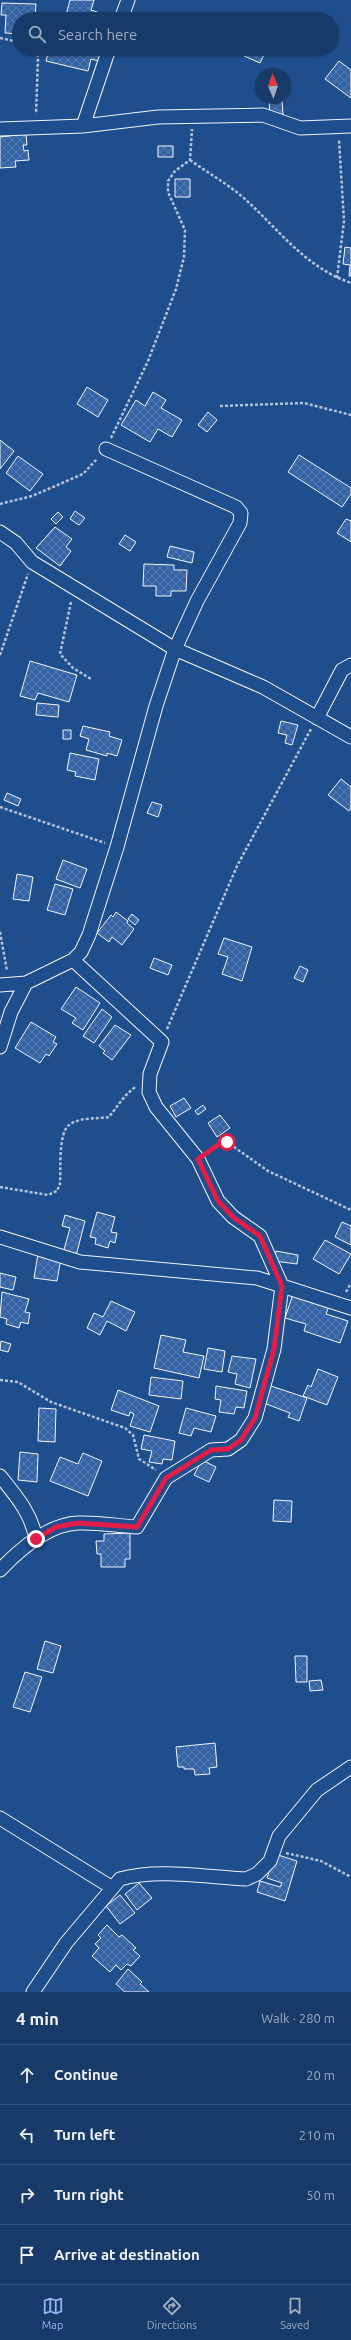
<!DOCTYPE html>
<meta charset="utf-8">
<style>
:root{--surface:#173a69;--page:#244571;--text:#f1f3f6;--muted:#9eadc0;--line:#36547d;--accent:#95b2f1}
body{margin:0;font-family:Ubuntu,sans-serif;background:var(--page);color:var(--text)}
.compass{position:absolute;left:255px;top:68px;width:36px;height:36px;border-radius:50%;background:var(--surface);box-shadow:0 1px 3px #0004;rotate:358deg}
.stop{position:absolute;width:12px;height:12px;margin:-9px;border:3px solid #e11d48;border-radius:50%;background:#fff}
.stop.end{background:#e11d48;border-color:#fff;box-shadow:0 1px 4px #0008}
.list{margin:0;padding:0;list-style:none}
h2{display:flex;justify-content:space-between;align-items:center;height:52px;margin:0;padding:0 16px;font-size:17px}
h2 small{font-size:13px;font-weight:400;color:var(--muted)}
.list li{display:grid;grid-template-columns:26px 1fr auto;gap:12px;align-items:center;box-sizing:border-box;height:60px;padding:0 16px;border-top:1px solid var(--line)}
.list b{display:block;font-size:15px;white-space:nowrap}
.list em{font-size:13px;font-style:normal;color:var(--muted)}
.icon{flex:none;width:22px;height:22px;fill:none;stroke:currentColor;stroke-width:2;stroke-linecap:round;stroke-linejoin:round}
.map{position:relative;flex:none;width:351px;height:1992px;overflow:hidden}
.search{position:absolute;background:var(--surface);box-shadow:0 1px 3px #0004;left:12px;right:12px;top:12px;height:44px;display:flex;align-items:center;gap:10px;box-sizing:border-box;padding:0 14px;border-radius:22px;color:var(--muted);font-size:15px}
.sheet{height:292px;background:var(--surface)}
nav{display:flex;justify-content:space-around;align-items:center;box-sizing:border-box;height:56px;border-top:1px solid var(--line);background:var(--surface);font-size:11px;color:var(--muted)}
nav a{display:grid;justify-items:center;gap:2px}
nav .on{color:var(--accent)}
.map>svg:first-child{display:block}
</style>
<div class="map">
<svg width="351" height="1992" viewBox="0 0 351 1992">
<defs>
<pattern id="building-cross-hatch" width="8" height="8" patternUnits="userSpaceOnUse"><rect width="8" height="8" fill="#3563a3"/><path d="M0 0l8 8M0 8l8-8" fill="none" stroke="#537ab1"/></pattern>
</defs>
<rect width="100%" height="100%" fill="#1f4e8c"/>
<path fill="url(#building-cross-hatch)" stroke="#f2f6ff" d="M70 0H94L91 10 100 13 99 19H65Z
M2 3 36 4 35 17 41 19H19V34L5 33 6 15H1Z
M49 49H101L99 61 91 59 88 71 46 61Z
M247 49H267L260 63 244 56Z
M339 61 351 70V98L325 79Z
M269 100H282L283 115H270Z
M26 134 27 145H23L24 151 28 150 29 160 15 161 16 167 0 168V137Z
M158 146H173V157H158Z
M175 179H190V197H175Z
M345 247 351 248V276H349L350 265 343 264Z
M87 387 108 400 98 417 77 404Z
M153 392 166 400 161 408 182 420 172 437 158 429 150 442 121 425 136 400 145 406Z
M208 412 217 420 207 432 198 425Z
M0 440 14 451 0 469Z
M299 455 351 488V494L342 507 288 472Z
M18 456 43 474 30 491 6 473Z
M75 511 85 518 79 525 70 519Z
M58 512 63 517 56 524 51 519Z
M346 519 351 521V542L337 533Z
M55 527 72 539 66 547 71 551 60 566 36 548Z
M125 535 136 542 130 551 119 544Z
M170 546 194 552 192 563 167 557Z
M144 564 174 565V570H187L186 591H171V596H156V586H143Z
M30 661 77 675 69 702 38 693 35 700 20 696Z
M37 703 59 705 58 717 36 715Z
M281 721 298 725 292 745 285 743 287 735 278 733Z
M83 726 110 732 109 736 122 740 117 756 107 753V756L86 750 89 739 80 736Z
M63 730H71V739H63Z
M70 753 99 759 95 780 75 776 76 772 67 770Z
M341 779 351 787V807L349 811 328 795Z
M7 793 21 799 18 806 4 800Z
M152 802 162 805 158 817 147 813Z
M63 860 87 869 80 888 56 879Z
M17 874 33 877 29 901 13 899Z
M55 884 73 889 65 915 47 910Z
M116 912 128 921 127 923 134 929 122 945 112 937 109 942 97 933 111 915 113 917Z
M132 914 139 920 135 925 128 919Z
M224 938 252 947 242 981 222 974 228 957 218 954Z
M154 958 172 965 168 975 150 968Z
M300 966 308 970 303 982 294 978Z
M76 987 100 1003 83 1030 72 1023 76 1018 61 1009Z
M102 1009 112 1017 94 1043 83 1036Z
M31 1022 56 1037 53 1042 57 1044 49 1056 46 1054 40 1063 15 1048Z
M115 1025 131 1035 112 1060 103 1053 105 1051 99 1046Z
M184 1098 191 1108 176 1117 170 1106Z
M203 1105 206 1109 198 1115 195 1111Z
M220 1115 230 1128 217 1137 208 1123Z
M97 1212 115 1217 111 1232 117 1233 115 1243 110 1241 108 1248 95 1244 96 1238 90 1237Z
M65 1215 85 1221 76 1256 63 1253 70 1228 62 1226Z
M342 1222 351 1226V1245L335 1237Z
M325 1240 351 1254 339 1274 313 1259Z
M276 1251 298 1255 297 1264 274 1261Z
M38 1254 61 1258 57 1281 34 1278Z
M0 1273 16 1277 13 1290 0 1287Z
M2 1292 29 1299 25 1312 30 1313 28 1324 21 1322 19 1328 6 1324 7 1319 0 1317Z
M293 1294 329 1306 326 1314 348 1321 340 1343 304 1331 306 1324 285 1318Z
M111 1301 135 1312 126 1331 107 1321 100 1335 87 1328 94 1313 103 1317Z
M161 1335 186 1340 183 1352 204 1356 199 1378 154 1368Z
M1 1341 11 1344 8 1352 0 1350Z
M208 1348 225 1351 222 1372 204 1369Z
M232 1356 256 1359 250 1388 235 1384 237 1374 228 1372Z
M318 1369 338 1377 327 1405 303 1396 308 1385 311 1387Z
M151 1377 183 1381 181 1399 149 1395Z
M268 1385 307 1398 299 1421 288 1417 290 1413 261 1402Z
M216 1386 247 1391 244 1408 236 1407 234 1414 219 1412 221 1400 215 1399Z
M118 1390 159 1406 150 1432 130 1426 134 1414 130 1412 129 1416 111 1410Z
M39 1408 56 1409 55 1442 38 1441Z
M186 1408 216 1416 211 1432 194 1428 191 1436 179 1433Z
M144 1435 175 1441 172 1460 163 1459 162 1464 149 1462 152 1451 141 1449Z
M20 1452 38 1454 37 1482 18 1480Z
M83 1453 102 1461 88 1496 50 1481 60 1457 78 1464Z
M202 1460 216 1467 209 1482 194 1475Z
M274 1500 292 1501 291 1522 273 1521Z
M130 1533V1559H125V1567H101V1554H97L96 1541H104V1534Z
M45 1641 61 1646 53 1673 37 1669Z
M295 1656H307V1682H296Z
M25 1672 42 1677 30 1712 13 1707Z
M321 1680 323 1690 310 1691 309 1681Z
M215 1743 217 1767 209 1768 210 1774 195 1775 194 1769H184V1767H178L176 1747Z
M275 1854 297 1861 285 1901 257 1892 260 1881 280 1887 282 1883 267 1878Z
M139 1883 152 1898 137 1910 125 1894Z
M120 1895 135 1913 120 1924 106 1906Z
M107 1925 119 1937 122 1935 136 1948 133 1950 140 1956 131 1966 127 1964 121 1970 116 1965 110 1972 92 1956 99 1948 95 1944 101 1938 98 1935Z
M128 1969 142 1982 140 1984 149 1992H125L116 1984Z"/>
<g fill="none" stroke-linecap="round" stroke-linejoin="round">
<g stroke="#f2f6ff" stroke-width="15">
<path id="street" d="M121 19 128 0
M83 126 109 49
M0 129 83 126 158 117 263 115 300 128 351 126
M0 532 16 543 32 562 175 649 263 687 351 737
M317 718 342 670 351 665
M0 985 26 983 73 960 81 952 89 935 117 847 156 706 175 649 197 601 240 523 241 513 236 507 106 449
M0 1047 11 1012 26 983
M0 1237 80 1262 257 1278 351 1308
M0 1476C17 1497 31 1513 36 1539
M0 1570C20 1549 49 1524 78 1523 98 1522 118 1526 137 1527L166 1478 211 1450 228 1449 241 1440 255 1418 274 1349 282 1286 260 1236 233 1217 218 1201 198 1159 156 1107 149 1092 150 1074 162 1042 73 960
M0 1818 111 1887
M33 1992 66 1943 120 1879C156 1868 207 1877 246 1879L257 1874 270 1861 279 1836 317 1790 351 1767"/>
</g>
<path stroke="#b3c4dc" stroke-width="2.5" stroke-dasharray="3 2" stroke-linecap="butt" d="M0 38 19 42
M36 49 38 58 36 114
M190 160C208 173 228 184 245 199 279 230 305 267 351 283
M337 278 344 221 339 140
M220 406 304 403 351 415
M111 438 148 361 176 289 184 257 185 230 168 192V181L175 171 190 160 192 129
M0 504 32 496 83 474 97 459
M71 602 60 654 73 668 91 679
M0 655 28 574
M0 807 105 843
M0 932 7 971
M167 1029 237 866 311 729
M208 1152 218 1145 227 1142 268 1171 351 1210
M0 1187 48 1195 57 1191 60 1184C61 1170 58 1133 69 1125 79 1117 97 1119 109 1117L125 1096 136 1086
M346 1292 351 1283
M0 1380 18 1382 51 1402 125 1428 133 1435 139 1459 156 1470
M286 1853 321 1861 351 1877"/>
<use href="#street" stroke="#1f4e8c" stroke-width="13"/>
</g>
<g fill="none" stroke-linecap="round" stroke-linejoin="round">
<path stroke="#e11d48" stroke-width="5" d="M36 1539 56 1527 78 1523 137 1527 166 1478 211 1450 228 1449 241 1440 255 1418 274 1349 282 1286 260 1236 233 1217 218 1201 198 1159 218 1145 227 1142"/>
</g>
</svg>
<svg class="compass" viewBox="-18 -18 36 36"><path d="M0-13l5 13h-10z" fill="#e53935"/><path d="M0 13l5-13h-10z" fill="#9eadc0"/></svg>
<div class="stop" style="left:227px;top:1142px"></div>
<div class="stop end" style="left:36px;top:1539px"></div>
<div class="search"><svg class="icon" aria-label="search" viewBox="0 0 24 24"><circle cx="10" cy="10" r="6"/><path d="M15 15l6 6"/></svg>Search here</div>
</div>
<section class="sheet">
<h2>4 min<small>Walk · 280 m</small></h2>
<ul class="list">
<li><svg class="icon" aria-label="ahead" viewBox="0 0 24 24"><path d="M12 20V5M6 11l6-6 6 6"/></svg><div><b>Continue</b></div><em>20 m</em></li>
<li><svg class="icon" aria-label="left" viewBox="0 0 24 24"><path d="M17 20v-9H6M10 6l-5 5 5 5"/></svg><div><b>Turn left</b></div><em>210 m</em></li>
<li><svg class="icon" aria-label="right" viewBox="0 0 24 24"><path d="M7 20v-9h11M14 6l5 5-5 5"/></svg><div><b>Turn right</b></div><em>50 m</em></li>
<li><svg class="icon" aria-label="arrive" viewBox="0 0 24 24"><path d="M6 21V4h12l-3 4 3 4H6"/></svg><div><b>Arrive at destination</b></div></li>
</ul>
</section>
<nav>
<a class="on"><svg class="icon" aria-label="map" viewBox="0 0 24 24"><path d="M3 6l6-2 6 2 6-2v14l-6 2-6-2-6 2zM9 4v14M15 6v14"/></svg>Map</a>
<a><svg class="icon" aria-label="directions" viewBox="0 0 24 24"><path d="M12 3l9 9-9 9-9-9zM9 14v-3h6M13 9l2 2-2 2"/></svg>Directions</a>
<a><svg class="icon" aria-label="saved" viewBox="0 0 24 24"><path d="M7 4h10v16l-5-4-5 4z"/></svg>Saved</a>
</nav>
